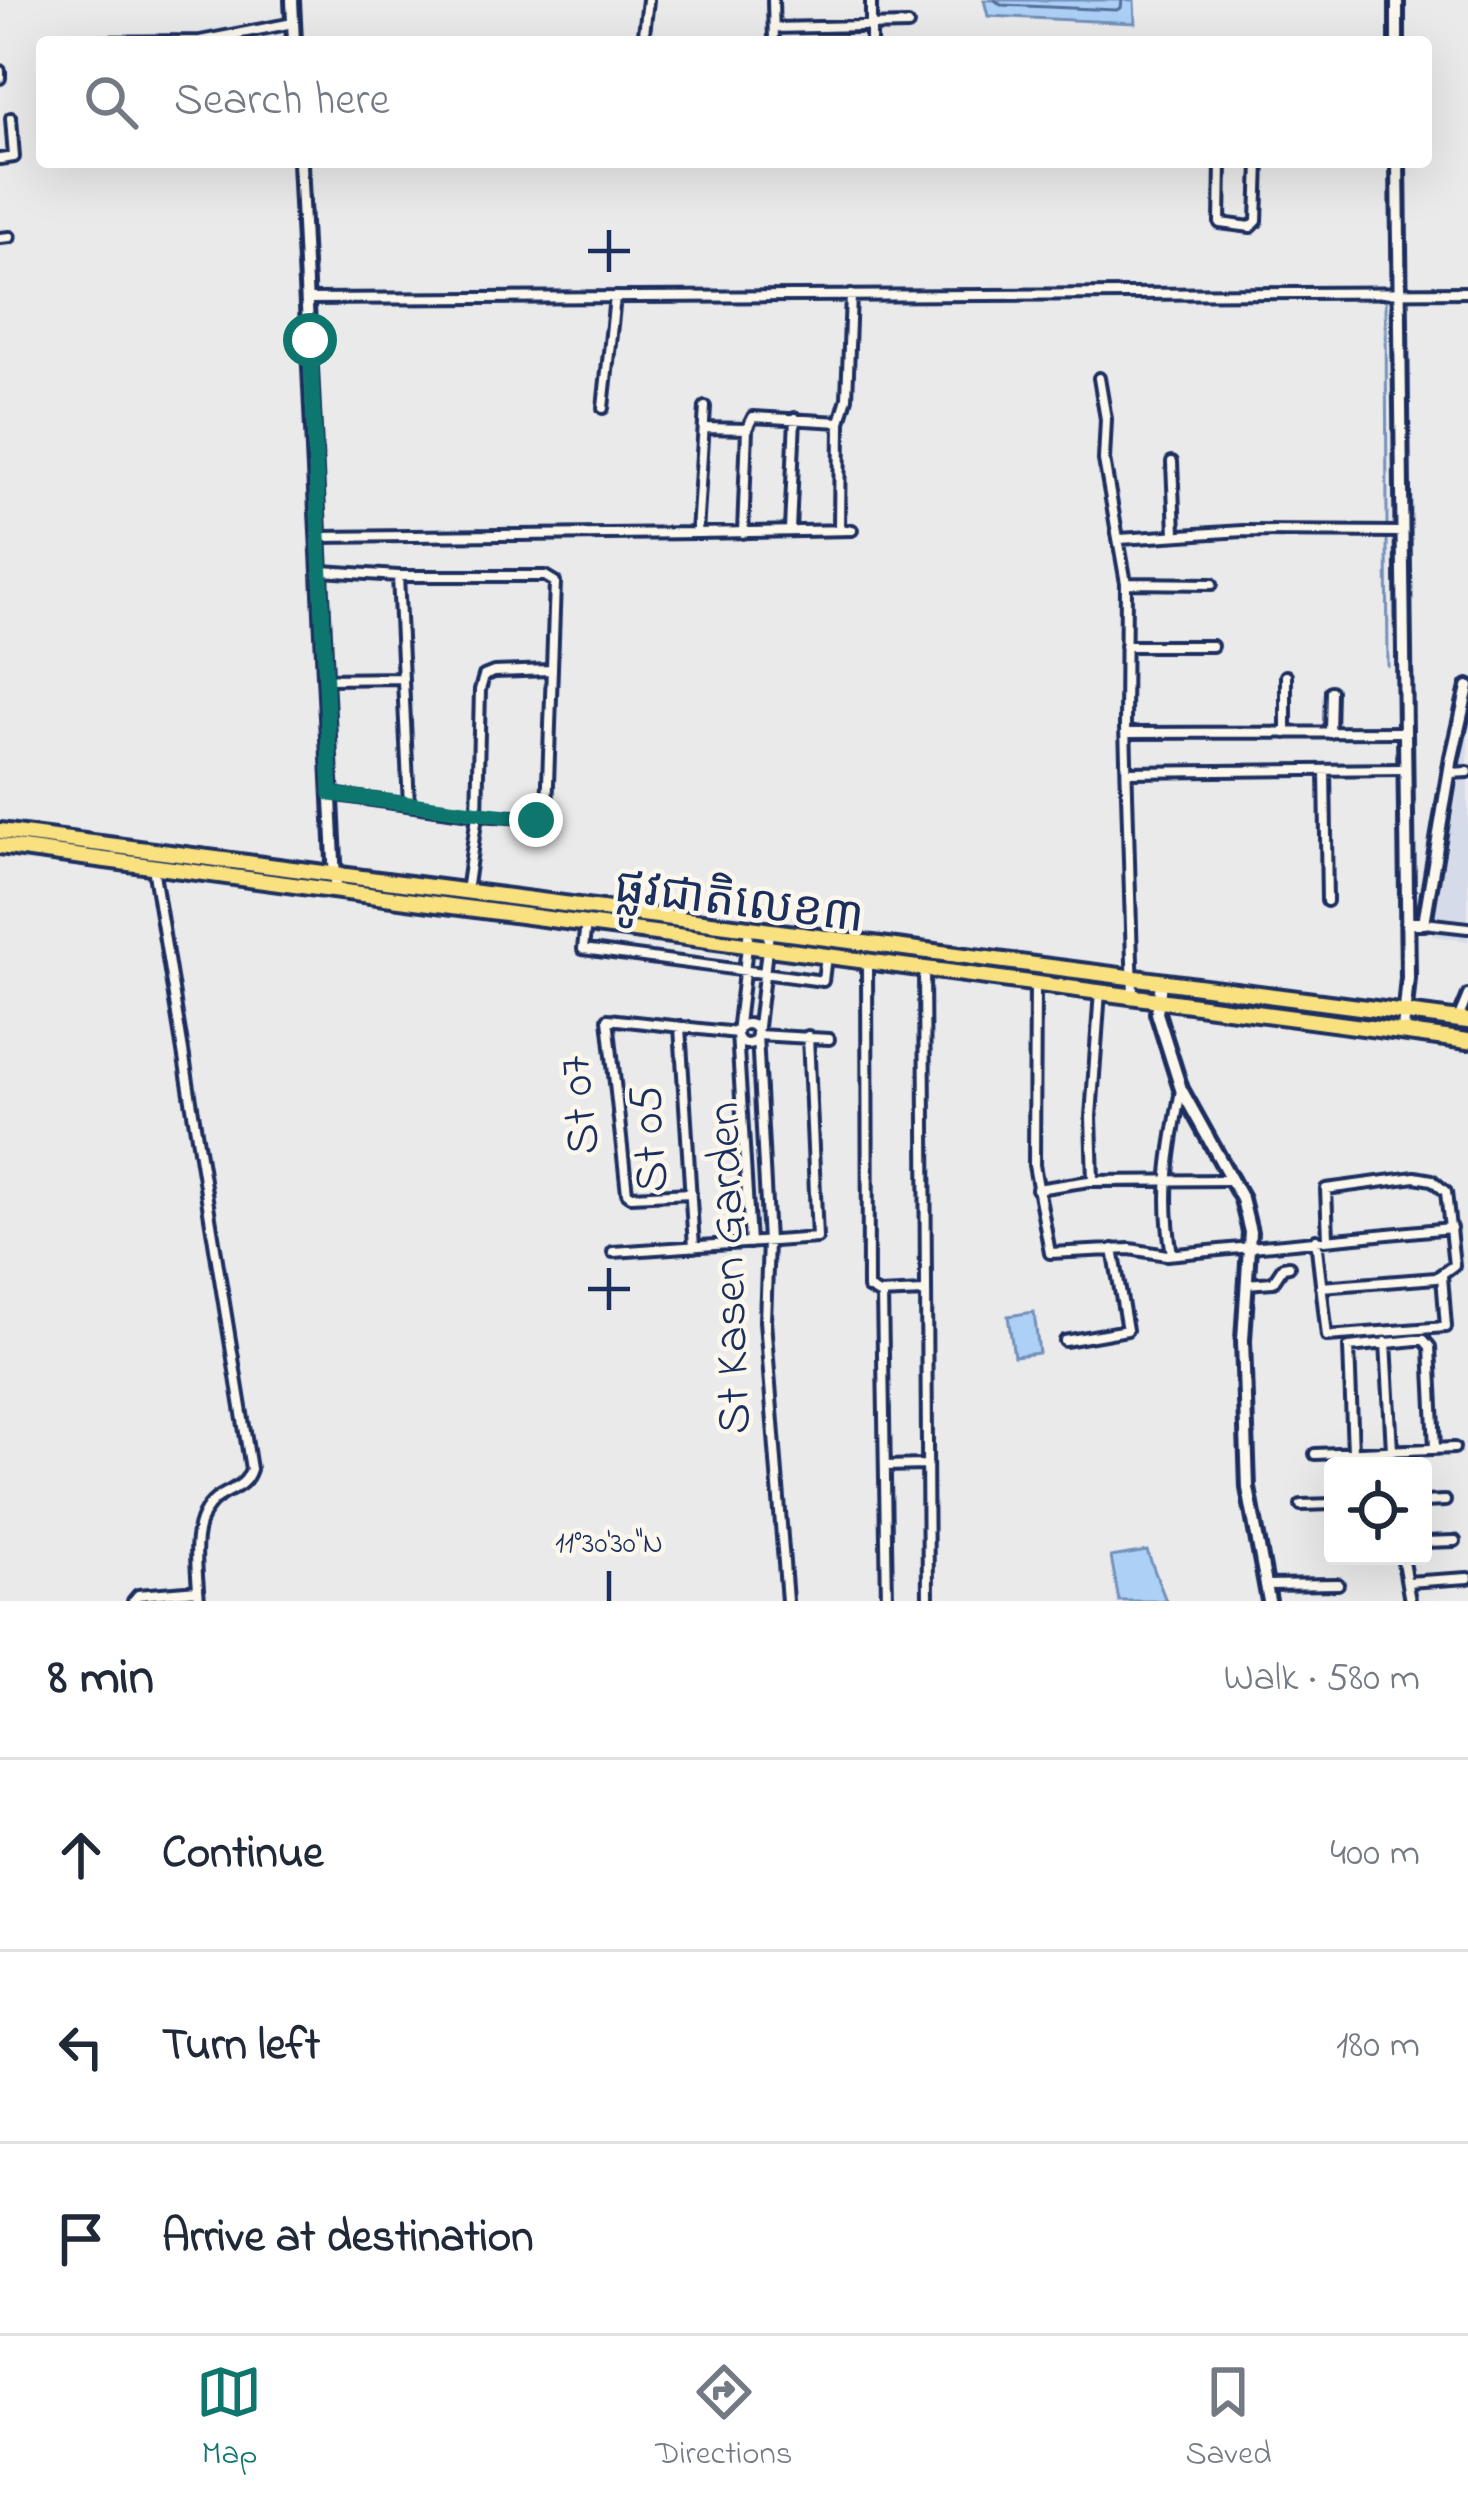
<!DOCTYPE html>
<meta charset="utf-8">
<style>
:root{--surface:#fff;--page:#f2f2f3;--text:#1f2937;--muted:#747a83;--line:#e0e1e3;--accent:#0f766e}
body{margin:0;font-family:"Indie Flower","Noto Sans Khmer",sans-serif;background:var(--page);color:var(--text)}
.controls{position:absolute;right:36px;bottom:36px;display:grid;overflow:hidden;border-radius:12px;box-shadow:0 12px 48px #0002}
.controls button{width:108px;height:108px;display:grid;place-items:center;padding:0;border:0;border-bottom:3px solid var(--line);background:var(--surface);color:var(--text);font:60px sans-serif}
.stop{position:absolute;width:36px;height:36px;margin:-27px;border:9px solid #0f766e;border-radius:50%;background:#fff}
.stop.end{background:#0f766e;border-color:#fff;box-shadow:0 3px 12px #0008}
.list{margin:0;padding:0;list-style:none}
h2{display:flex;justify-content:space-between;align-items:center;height:156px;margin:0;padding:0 48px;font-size:51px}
h2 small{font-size:39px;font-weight:400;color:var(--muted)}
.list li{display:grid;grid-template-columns:78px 1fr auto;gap:36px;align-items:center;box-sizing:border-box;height:192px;padding:0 48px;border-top:3px solid var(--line)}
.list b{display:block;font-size:45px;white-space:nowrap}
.list em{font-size:39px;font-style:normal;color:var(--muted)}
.icon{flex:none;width:66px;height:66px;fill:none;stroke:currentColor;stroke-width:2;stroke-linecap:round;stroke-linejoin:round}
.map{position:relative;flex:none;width:1468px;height:1601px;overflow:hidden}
.search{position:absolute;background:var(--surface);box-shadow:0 12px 48px #0002;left:36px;right:36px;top:36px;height:132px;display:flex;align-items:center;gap:30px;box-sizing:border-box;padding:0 42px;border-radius:12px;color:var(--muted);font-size:45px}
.sheet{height:732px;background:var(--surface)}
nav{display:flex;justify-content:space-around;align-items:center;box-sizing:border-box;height:168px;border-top:3px solid var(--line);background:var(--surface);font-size:33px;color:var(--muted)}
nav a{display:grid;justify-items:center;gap:6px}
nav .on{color:var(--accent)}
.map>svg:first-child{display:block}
</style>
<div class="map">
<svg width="1468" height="1601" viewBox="0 0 1468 1601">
<rect width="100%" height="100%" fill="#eaeaeb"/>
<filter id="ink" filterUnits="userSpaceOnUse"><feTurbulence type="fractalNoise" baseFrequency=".00833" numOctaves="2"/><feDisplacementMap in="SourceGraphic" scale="24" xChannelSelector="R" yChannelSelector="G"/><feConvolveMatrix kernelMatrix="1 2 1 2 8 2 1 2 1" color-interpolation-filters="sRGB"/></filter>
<g filter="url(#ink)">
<path fill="#d6dbea" d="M1468 728V941L1432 936Z"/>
<path fill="#add1f6" stroke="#7390b9" stroke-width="3" d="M984 0H1134L1135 23 988 16Z
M1034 1312 1039 1353 1014 1356 1008 1316Z
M1147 1551 1166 1601H1119L1111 1557Z"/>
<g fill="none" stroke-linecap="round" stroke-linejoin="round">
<path stroke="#55709b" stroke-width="3" d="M995 0 1001 5 1116 10 1121 8 1122 0"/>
<path stroke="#7390b9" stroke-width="3" d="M1386 302 1387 526
M1387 536 1388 666"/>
<g stroke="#1b2f5e" stroke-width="16">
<path id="street" d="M773 0 774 42
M871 0V42
M774 28 908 25
M77 42 200 41 293 23
M643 42 648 0
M0 71V78
M0 159 14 157 11 118
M1221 162 1220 223 1251 227 1257 221 1259 162
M0 238 10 237
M307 299 1468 292
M1099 378 1106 419 1104 460 1126 583 1125 726 1133 995
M705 407 697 533 852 530
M603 408 615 297
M704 428 747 429
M1172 462 1175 533
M790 530 795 418
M839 530 840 422 847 398 851 295
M743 533 747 429 753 417 840 422
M320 537 697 533
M1120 539 1243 531 1400 532
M322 571 398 576H545L555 582 547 812 542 819 477 815 331 794
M398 576 409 805
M1126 583 1212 584
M1125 646H1212
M1286 676V733
M328 679 403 678
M1125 733 1403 732
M1330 733 1331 691
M1325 770 1327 901
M1127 772 1404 769
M1450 773 1468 772
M153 867 251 1469C245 1488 231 1488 216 1499 188 1521 197 1569 199 1601
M466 892 477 815 480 690 484 676 494 672 550 670
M586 923 583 949 823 981 826 956
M1424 923 1468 928
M749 929 737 1033 750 1243
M769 932 757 1035 768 1242 765 1321 787 1601
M867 960 868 1288 879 1294 924 1292
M924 967 928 1601
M1035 982 1034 1165 1050 1253 1130 1249 1167 1255 1451 1228
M1458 1019 1468 995
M737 1034a10 10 0 1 1 20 0a10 10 0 1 1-20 0Z
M680 1027 694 1247
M757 1035 829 1039
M1093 1181 1091 1117 1100 991
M1037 1189 1089 1181 1230 1180
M691 1193 631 1196 627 1193 608 1019 737 1033
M1316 1239 1327 1336 1446 1327 1442 1276
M613 1252 817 1238 808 1036
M1172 1254C1161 1193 1170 1149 1181 1090
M1246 1284 1273 1282 1283 1267 1289 1266
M1321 1287 1436 1278 1454 1265 1446 1192 1432 1180 1415 1177 1326 1189 1328 1238
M882 1294 887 1601
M1065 1341 1127 1330 1113 1249
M1386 1342 1392 1450
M1353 1452 1349 1347 1416 1340H1424L1430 1347 1435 1448
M1315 1454 1454 1448
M885 1466 925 1465
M1423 1502 1445 1501
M1301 1505 1333 1504
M1423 1542 1455 1541
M1402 1556 1410 1601
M1407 1582 1468 1578
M1266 1585 1338 1584
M133 1601 138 1595 198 1590"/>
</g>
<g stroke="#1b2f5e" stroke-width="20">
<path id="secondary" d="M292 0 294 42
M1397 0V42
M300 162 335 881
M1398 162 1408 978 1403 1030
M1407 923H1424L1452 757 1468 687
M1161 983 1157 1013 1181 1089 1242 1199 1250 1232 1243 1340 1248 1488 1269 1601"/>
</g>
<g stroke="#1b2f5e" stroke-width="22">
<path id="highway" d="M0 831 1468 1021
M0 846 1468 1041"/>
</g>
<use href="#street" stroke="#fbf7ec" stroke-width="8"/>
<use href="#secondary" stroke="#fbf7ec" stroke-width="10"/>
<use href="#highway" stroke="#fae180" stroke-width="14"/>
</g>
</g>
<g fill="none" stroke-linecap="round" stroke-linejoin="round" filter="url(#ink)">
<path stroke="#0f766e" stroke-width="15" d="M310 340 331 794 536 820"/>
</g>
<path fill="none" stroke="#1b2f5e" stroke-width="4.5" d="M609 230V272M588 251H630M609 1268V1310M588 1289H630M609 1571V1601"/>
<g text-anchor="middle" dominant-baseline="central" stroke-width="9" stroke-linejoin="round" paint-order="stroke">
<g font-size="48" fill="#1b2f5e" stroke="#fbf7ec">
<text transform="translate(739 904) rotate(7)">ផ្លូវជាតិលេខ៣</text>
<text transform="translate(581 1105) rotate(-96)">St 07</text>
<text transform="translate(651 1139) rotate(-94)">St 05</text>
<text transform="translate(731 1268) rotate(-92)">St Kasen Garden</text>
</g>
</g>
<g font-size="30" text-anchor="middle" fill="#1b2f5e" stroke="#fbf7ec" stroke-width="9" stroke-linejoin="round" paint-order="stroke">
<text x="609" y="1552">11°30'30"N</text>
</g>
</svg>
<div class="controls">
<button><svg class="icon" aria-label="locate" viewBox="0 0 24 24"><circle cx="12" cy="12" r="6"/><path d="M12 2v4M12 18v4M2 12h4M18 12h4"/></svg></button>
</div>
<div class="stop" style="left:310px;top:340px"></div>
<div class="stop end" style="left:536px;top:820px"></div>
<div class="search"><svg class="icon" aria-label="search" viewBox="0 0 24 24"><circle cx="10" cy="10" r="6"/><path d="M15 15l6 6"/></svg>Search here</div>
</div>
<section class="sheet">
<h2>8 min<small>Walk · 580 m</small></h2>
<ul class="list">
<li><svg class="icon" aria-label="ahead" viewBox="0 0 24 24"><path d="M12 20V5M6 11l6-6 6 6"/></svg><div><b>Continue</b></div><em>400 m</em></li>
<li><svg class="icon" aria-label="left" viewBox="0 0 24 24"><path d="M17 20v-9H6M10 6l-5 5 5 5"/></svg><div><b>Turn left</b></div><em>180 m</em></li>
<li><svg class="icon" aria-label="arrive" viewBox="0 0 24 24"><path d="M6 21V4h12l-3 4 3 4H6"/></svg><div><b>Arrive at destination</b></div></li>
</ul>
</section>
<nav>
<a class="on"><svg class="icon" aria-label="map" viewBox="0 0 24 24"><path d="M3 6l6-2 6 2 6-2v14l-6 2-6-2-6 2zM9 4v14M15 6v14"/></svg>Map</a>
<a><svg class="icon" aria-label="directions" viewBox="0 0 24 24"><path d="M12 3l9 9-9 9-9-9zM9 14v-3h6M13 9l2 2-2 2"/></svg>Directions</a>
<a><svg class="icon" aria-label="saved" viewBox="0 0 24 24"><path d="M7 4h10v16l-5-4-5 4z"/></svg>Saved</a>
</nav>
